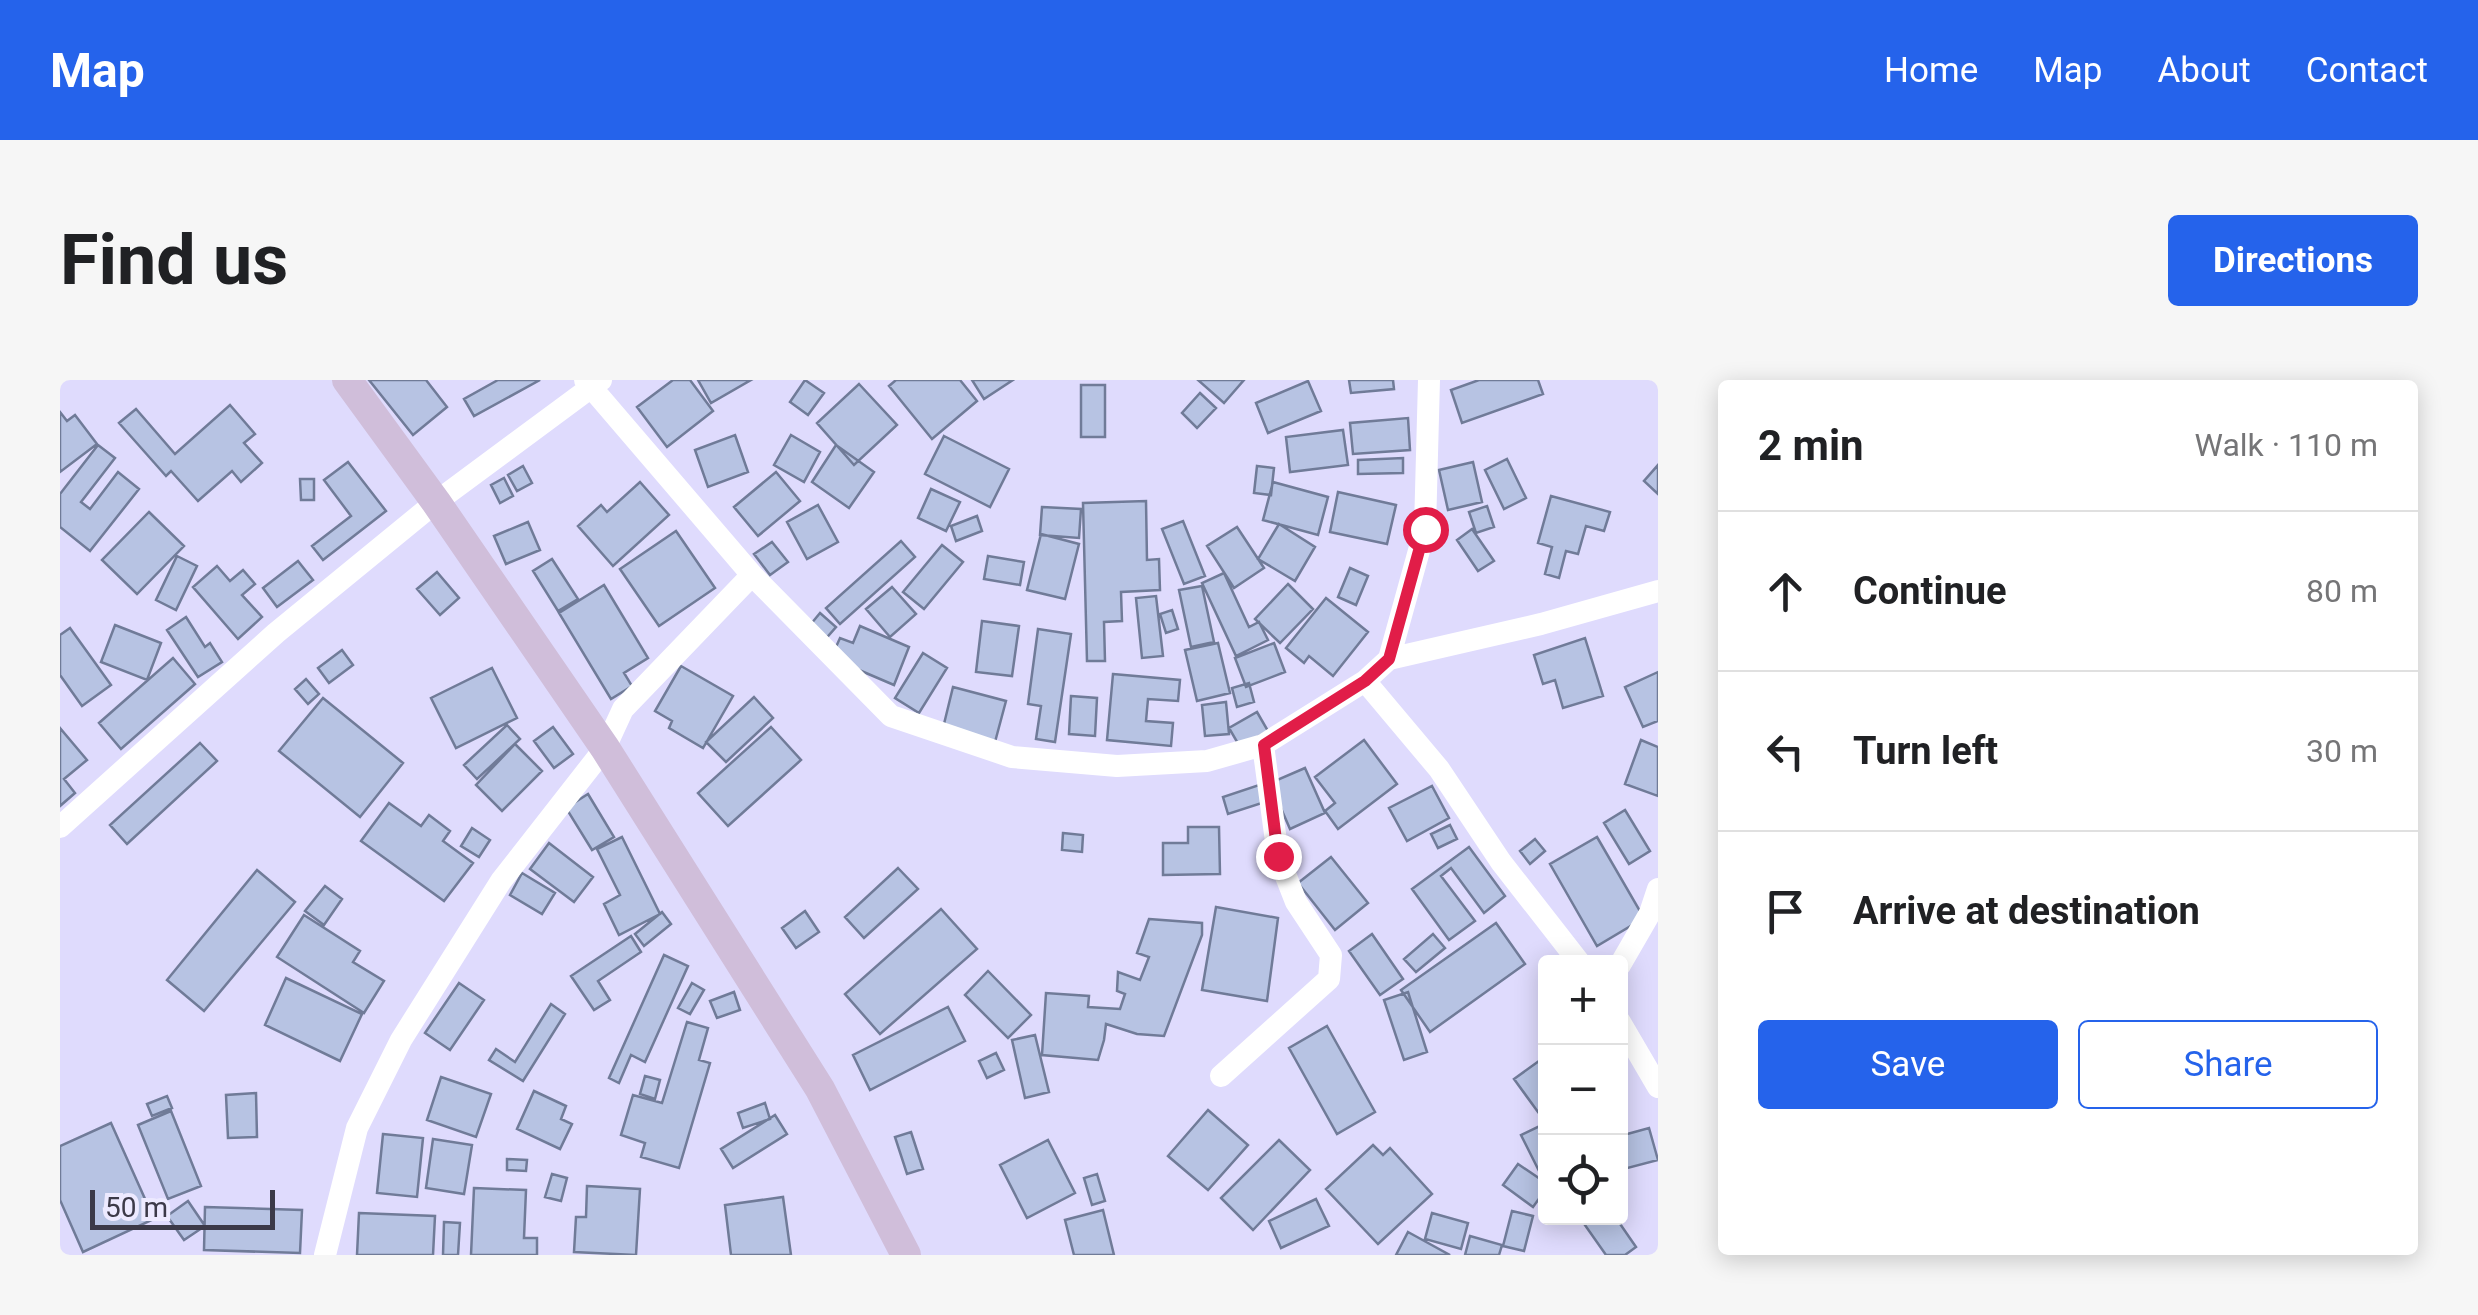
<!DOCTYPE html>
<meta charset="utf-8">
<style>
:root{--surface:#fff;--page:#f6f6f6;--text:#202124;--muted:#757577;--line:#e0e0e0;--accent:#2563eb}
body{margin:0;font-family:Roboto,sans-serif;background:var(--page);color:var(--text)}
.controls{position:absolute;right:30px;bottom:30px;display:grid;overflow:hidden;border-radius:10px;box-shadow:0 5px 25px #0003}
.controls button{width:90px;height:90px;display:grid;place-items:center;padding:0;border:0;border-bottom:2px solid var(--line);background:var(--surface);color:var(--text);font:50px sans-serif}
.scale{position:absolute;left:30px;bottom:25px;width:185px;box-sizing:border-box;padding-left:10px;border:5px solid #3c3a48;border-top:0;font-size:28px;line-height:35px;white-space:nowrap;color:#3c3a48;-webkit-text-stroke:8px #edeaff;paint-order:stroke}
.stop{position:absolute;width:30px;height:30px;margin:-22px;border:8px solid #e11d48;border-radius:50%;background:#fff}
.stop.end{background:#e11d48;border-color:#fff;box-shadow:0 2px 10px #0008}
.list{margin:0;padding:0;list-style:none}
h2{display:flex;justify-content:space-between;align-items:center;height:130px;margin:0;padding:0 40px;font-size:42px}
h2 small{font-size:32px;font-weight:400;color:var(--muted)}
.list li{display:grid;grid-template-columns:65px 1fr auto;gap:30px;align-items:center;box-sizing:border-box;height:160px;padding:0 40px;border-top:2px solid var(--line)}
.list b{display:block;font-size:38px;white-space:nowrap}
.list em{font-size:32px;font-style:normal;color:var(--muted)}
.actions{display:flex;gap:20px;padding:30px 40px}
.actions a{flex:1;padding:22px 0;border:2px solid var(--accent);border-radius:10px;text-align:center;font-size:35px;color:var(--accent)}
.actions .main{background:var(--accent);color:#fff}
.icon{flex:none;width:55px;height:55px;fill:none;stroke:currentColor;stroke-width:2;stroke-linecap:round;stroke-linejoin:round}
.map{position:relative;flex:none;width:1598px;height:875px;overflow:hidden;border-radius:10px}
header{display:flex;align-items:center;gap:60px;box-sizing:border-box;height:140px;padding:0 50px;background:var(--accent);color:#fff}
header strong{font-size:48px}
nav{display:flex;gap:55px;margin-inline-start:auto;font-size:35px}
.intro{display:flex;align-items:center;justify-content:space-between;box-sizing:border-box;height:240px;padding:0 60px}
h1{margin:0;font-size:70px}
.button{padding:25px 45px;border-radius:10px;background:var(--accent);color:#fff;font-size:35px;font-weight:700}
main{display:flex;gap:60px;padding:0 60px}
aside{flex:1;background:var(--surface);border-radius:10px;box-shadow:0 5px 25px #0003}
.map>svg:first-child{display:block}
</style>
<header>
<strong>Map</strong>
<nav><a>Home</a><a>Map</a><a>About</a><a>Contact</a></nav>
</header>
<div class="intro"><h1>Find us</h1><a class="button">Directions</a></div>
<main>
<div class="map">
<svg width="1598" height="875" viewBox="0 0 1598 875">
<rect width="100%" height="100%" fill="#dfdbfd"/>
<path fill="#b7c3e3" stroke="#707b98" stroke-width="2.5" d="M309 0H366L387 27 353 55Z
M438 0H480L414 36 404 19Z
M613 0H630L653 31 607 67 577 27Z
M638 0H691L651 23Z
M745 0 764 13 748 35 730 22Z
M836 0H900L917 21 872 59 829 6Z
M912 0H953L924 19Z
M1138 0H1184L1164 23Z
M1289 0H1333L1334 9 1291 13Z
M1419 0H1478L1483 14 1402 43 1391 10Z
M1248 1 1261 31 1208 53 1196 23Z
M799 4 837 45 794 85 757 43Z
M1021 5H1045V57H1021Z
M1140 13 1156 28 1137 48 1122 33Z
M170 25 195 54 184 63 202 83 181 102 172 91 138 121 111 91 106 96 59 43 76 29 115 74Z
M0 32 7 41 15 35 37 64 0 92Z
M1348 38 1350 70 1293 74 1290 43Z
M1283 50 1288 85 1230 92 1226 57Z
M675 55 688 92 648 107 635 70Z
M731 55 760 72 744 102 714 85Z
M884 56 949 89 930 127 865 94Z
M38 65 55 78 21 122 30 129 58 92 79 109 30 171 0 147V114Z
M776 65 814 92 789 128 752 102Z
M1343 78V93L1298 94V80Z
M1447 79 1466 118 1444 129 1425 90Z
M288 82 326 131 263 180 252 166 291 136 264 100Z
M1413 82 1422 122 1388 130 1379 90Z
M1598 85V114L1584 101Z
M463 86 472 103 457 111 448 95Z
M1197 86 1214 88 1211 115 1194 113Z
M716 92 740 121 698 156 674 127Z
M444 98 453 116 440 123 431 105Z
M240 99H254V120H241Z
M580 102 609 135 553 186 518 146 541 125 547 132Z
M1213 102 1268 117 1258 155 1203 140Z
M871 109 900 122 886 151 858 138Z
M1278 112 1336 125 1327 164 1270 152Z
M1491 116 1550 132 1544 151 1526 146 1518 174 1506 171 1499 198 1485 194 1492 167 1478 163Z
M1086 121 1087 180 1099 179 1100 210 1061 212 1062 241 1044 242 1045 281H1027L1023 123Z
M758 125 778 162 747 179 727 142Z
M1427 126 1434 147 1416 153 1409 132Z
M982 127 1021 129 1019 158 980 155Z
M89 132 124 166 77 214 42 180Z
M917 136 922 151 896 161 891 146Z
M1123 141 1145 196 1124 204 1102 149Z
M468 142 480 170 446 184 434 156Z
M1219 144 1255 167 1235 201 1198 179Z
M1177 147 1204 188 1174 208 1147 166Z
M1412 149 1434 181 1418 191 1397 160Z
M616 151 655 208 599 246 560 189Z
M981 154 1019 164 1005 219 967 210Z
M841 161 855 177 780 244 766 228Z
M712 162 728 182 710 195 694 174Z
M882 165 903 182 864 229 843 212Z
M117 176 137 186 116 230 96 220Z
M928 176 964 182 960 205 924 199Z
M492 179 518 219 498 231 473 191Z
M238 181 253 200 217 227 203 208Z
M157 186 170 201 183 190 195 204 182 215 202 237 178 259 133 207Z
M1290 188 1308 196 1296 225 1278 217Z
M377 192 399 218 380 235 357 209Z
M1164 193 1189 247 1199 242 1208 260 1176 276 1142 203Z
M1228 204 1253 229 1220 263 1195 239Z
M544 205 588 278 564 293 572 306 551 319 499 233Z
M1142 206 1154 262 1131 267 1119 210Z
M832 207 856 234 830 257 806 229Z
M1096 216 1103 276 1082 278 1076 218Z
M1266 218 1308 252 1273 296 1249 276 1244 283 1226 268Z
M1112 230 1118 249 1106 253 1100 234Z
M760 233 776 247 762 263 746 250Z
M126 237 145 267 150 263 162 282 138 297 107 250Z
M922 241 959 246 952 296 916 292Z
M55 245 101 263 87 300 41 282Z
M800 246 849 267 834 305 771 278 780 258 793 263Z
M10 248 51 305 22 326 0 295V255Z
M978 249 1011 254 995 362 976 359 981 326 968 324Z
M1525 258 1543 316 1503 328 1495 300 1483 304 1474 275Z
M1158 263 1170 313 1137 321 1125 270Z
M1214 263 1225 292 1186 307 1175 278Z
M282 270 293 285 269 303 258 288Z
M863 273 887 288 859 333 835 318Z
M113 278 135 304 61 369 39 343Z
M621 286 673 316 643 368 609 348 612 341 595 331Z
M432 288 457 338 396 368 371 318Z
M1598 292V341L1583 347 1565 307Z
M1053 294 1120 300 1118 321 1088 319 1086 341 1113 343 1111 366 1047 360Z
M246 299 259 314 248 324 235 309Z
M1189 303 1194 322 1177 327 1172 308Z
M893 307 946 321 935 362 883 348Z
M1011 316 1037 318 1035 356 1009 354Z
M694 317 713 338 666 382 646 362Z
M263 318 343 383 300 437 219 371Z
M1166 322 1169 354 1145 356 1142 325Z
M1197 332 1208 351 1180 367 1169 348Z
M447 345 460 359 417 399 404 385Z
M493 347 513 374 494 388 474 361Z
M711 347 741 380 668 446 638 413Z
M0 348 27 380 4 399 15 413 0 426Z
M1304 360 1337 404 1278 449 1265 431 1275 423 1255 397Z
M1581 360 1598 367V416L1565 404Z
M140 363 157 381 67 464 50 445Z
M455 364 482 391 442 431 416 405Z
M1245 388 1265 433 1230 449 1210 403Z
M1199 405 1205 422 1168 434 1163 417Z
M1372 406 1389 438 1347 461 1329 428Z
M528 414 554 457 532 470 506 428Z
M329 423 361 446 369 435 390 451 383 461 413 483 384 521 301 461Z
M1565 430 1590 471 1569 484 1544 443Z
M1390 445 1397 459 1378 468 1371 454Z
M1128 447H1159L1160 494 1103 495V463H1128Z
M412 448 430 460 419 477 401 466Z
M1003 453 1023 455 1022 472 1002 470Z
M562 457 600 534 559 555 544 524 560 515 537 469Z
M1537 457 1584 538 1537 566 1490 484Z
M1475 459 1485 471 1470 484 1460 471Z
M489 463 533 497 514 522 470 489Z
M1409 467 1445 516 1424 533 1391 488 1381 496 1415 541 1389 560 1352 509Z
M1271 477 1308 523 1275 550 1238 503Z
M838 488 858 509 804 558 785 537Z
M197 490 235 522 144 631 107 600Z
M462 493 495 513 482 534 450 515Z
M265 506 282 519 264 545 245 531Z
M1156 527 1218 538 1207 621 1142 610Z
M881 529 917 569 820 654 785 614Z
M745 531 759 552 736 568 722 548Z
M602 532 611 544 584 566 575 554Z
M244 535 300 571 293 582 324 601 304 633 217 577Z
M1089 539 1142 543V555L1104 656 1077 654 1046 644 1044 660 1038 680 982 675 986 613 1029 616 1028 627 1060 629 1065 614 1057 611 1058 592 1080 600 1089 577 1077 573Z
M1436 543 1465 584 1370 652 1341 610Z
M1312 554 1343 599 1320 615 1289 571Z
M1373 554 1385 568 1356 592 1344 579Z
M571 556 581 572 538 601 550 620 534 630 511 596Z
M604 575 628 586 585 682 571 675 559 703 549 698Z
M928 591 971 635 948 658 905 615Z
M226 598 302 634 280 681 205 645Z
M399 603 424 620 390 670 365 653Z
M632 603 644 610 630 634 618 628Z
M674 612 680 630 657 638 650 621Z
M1348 612 1367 672 1344 680 1324 620Z
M491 624 505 634 463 701 429 680 436 669 455 682Z
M888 627 905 661 810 710 793 675Z
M627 642 648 648 639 680 650 683 619 788 581 777 585 763 561 755 573 715 602 723Z
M1267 646 1315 732 1277 754 1229 668Z
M975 655 989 712 965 718 952 660Z
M936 673 944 690 927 698 919 681Z
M1486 676V726L1478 732 1454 699Z
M585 696 600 700 595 719 580 714Z
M381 697 431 714 416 757 367 740Z
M474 711 506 726 501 739 512 744 500 769 457 749Z
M196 713 197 757 168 758 166 715Z
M107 716 112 728 92 736 87 724Z
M705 723 710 739 683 748 678 733Z
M1148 730 1188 765 1148 810 1108 776Z
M111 731 141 806 108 819 78 745Z
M715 735 727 754 673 788 661 769Z
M51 743 94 839 23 872 0 820V766Z
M1486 743V788L1479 791 1461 755Z
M1589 748 1598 780 1560 790V756Z
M851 752 863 789 847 794 835 757Z
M323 754 363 758 357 817 317 813Z
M373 759 412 765 404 814 366 808Z
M988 760 1015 813 967 838 940 785Z
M1219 760 1250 790 1193 850 1161 818Z
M1313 765 1323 775 1330 768 1372 814 1318 864 1266 809Z
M447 779 467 780 466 791 447 790Z
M1458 784 1486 803V809L1473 827 1443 805Z
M492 794 507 798 501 821 485 817Z
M1037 794 1045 821 1032 825 1024 798Z
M527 806 580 809 576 875 514 872 516 837H526Z
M414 808 466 810 464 858H477V875H411Z
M723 817 731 875H671L665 825Z
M1256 819 1269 846 1221 868 1209 841Z
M128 821 145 846 124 860 107 836Z
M145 827 242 830 240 873 144 870Z
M1043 830 1054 875H1014L1005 840Z
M1452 831 1473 836 1464 871 1443 866Z
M299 833 375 836 373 875H297Z
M1372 833 1408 843 1401 869 1365 859Z
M1520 838H1556L1576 867 1565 875H1546Z
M384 842 400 843 398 875H383Z
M1348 852 1390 875H1336Z
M1410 856 1442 865 1439 875H1405Z"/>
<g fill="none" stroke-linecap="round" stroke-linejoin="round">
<path stroke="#fff" stroke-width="22" d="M525 0 692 195 831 336 952 377 1057 386 1147 381 1203 365 1305 301 1329 279 1365 149 1369 0
M1329 279 1481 244 1598 211
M1305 301 1379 389 1441 482 1519 582
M0 447 216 253 376 122 541 0
M1560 585 1590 533 1598 509
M1560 642 1598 707
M1161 696 1269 599 1271 575 1236 522 1218 476 1203 365
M265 875 297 748 341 660 441 501 545 368 563 329 692 195"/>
<path stroke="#d0beda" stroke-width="30" d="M287 0 376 122 545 368 760 709 846 875"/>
</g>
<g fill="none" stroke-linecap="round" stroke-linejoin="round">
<path stroke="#e11d48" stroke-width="12" d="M1218 476 1204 365 1305 301 1329 279 1365 149"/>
</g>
</svg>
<div class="controls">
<button>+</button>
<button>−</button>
<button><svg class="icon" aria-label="locate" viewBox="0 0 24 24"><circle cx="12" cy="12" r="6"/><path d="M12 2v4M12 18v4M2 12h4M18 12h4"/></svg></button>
</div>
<div class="scale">50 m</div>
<div class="stop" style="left:1365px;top:149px"></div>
<div class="stop end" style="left:1218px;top:476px"></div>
</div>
<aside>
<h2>2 min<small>Walk · 110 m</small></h2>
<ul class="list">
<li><svg class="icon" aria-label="ahead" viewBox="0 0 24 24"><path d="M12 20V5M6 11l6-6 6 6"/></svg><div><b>Continue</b></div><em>80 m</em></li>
<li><svg class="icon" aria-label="left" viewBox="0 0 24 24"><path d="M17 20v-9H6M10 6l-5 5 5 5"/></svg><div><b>Turn left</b></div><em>30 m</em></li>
<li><svg class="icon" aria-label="arrive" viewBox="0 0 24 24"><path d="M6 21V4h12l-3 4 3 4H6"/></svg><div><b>Arrive at destination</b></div></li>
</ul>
<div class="actions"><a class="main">Save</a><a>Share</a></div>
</aside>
</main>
